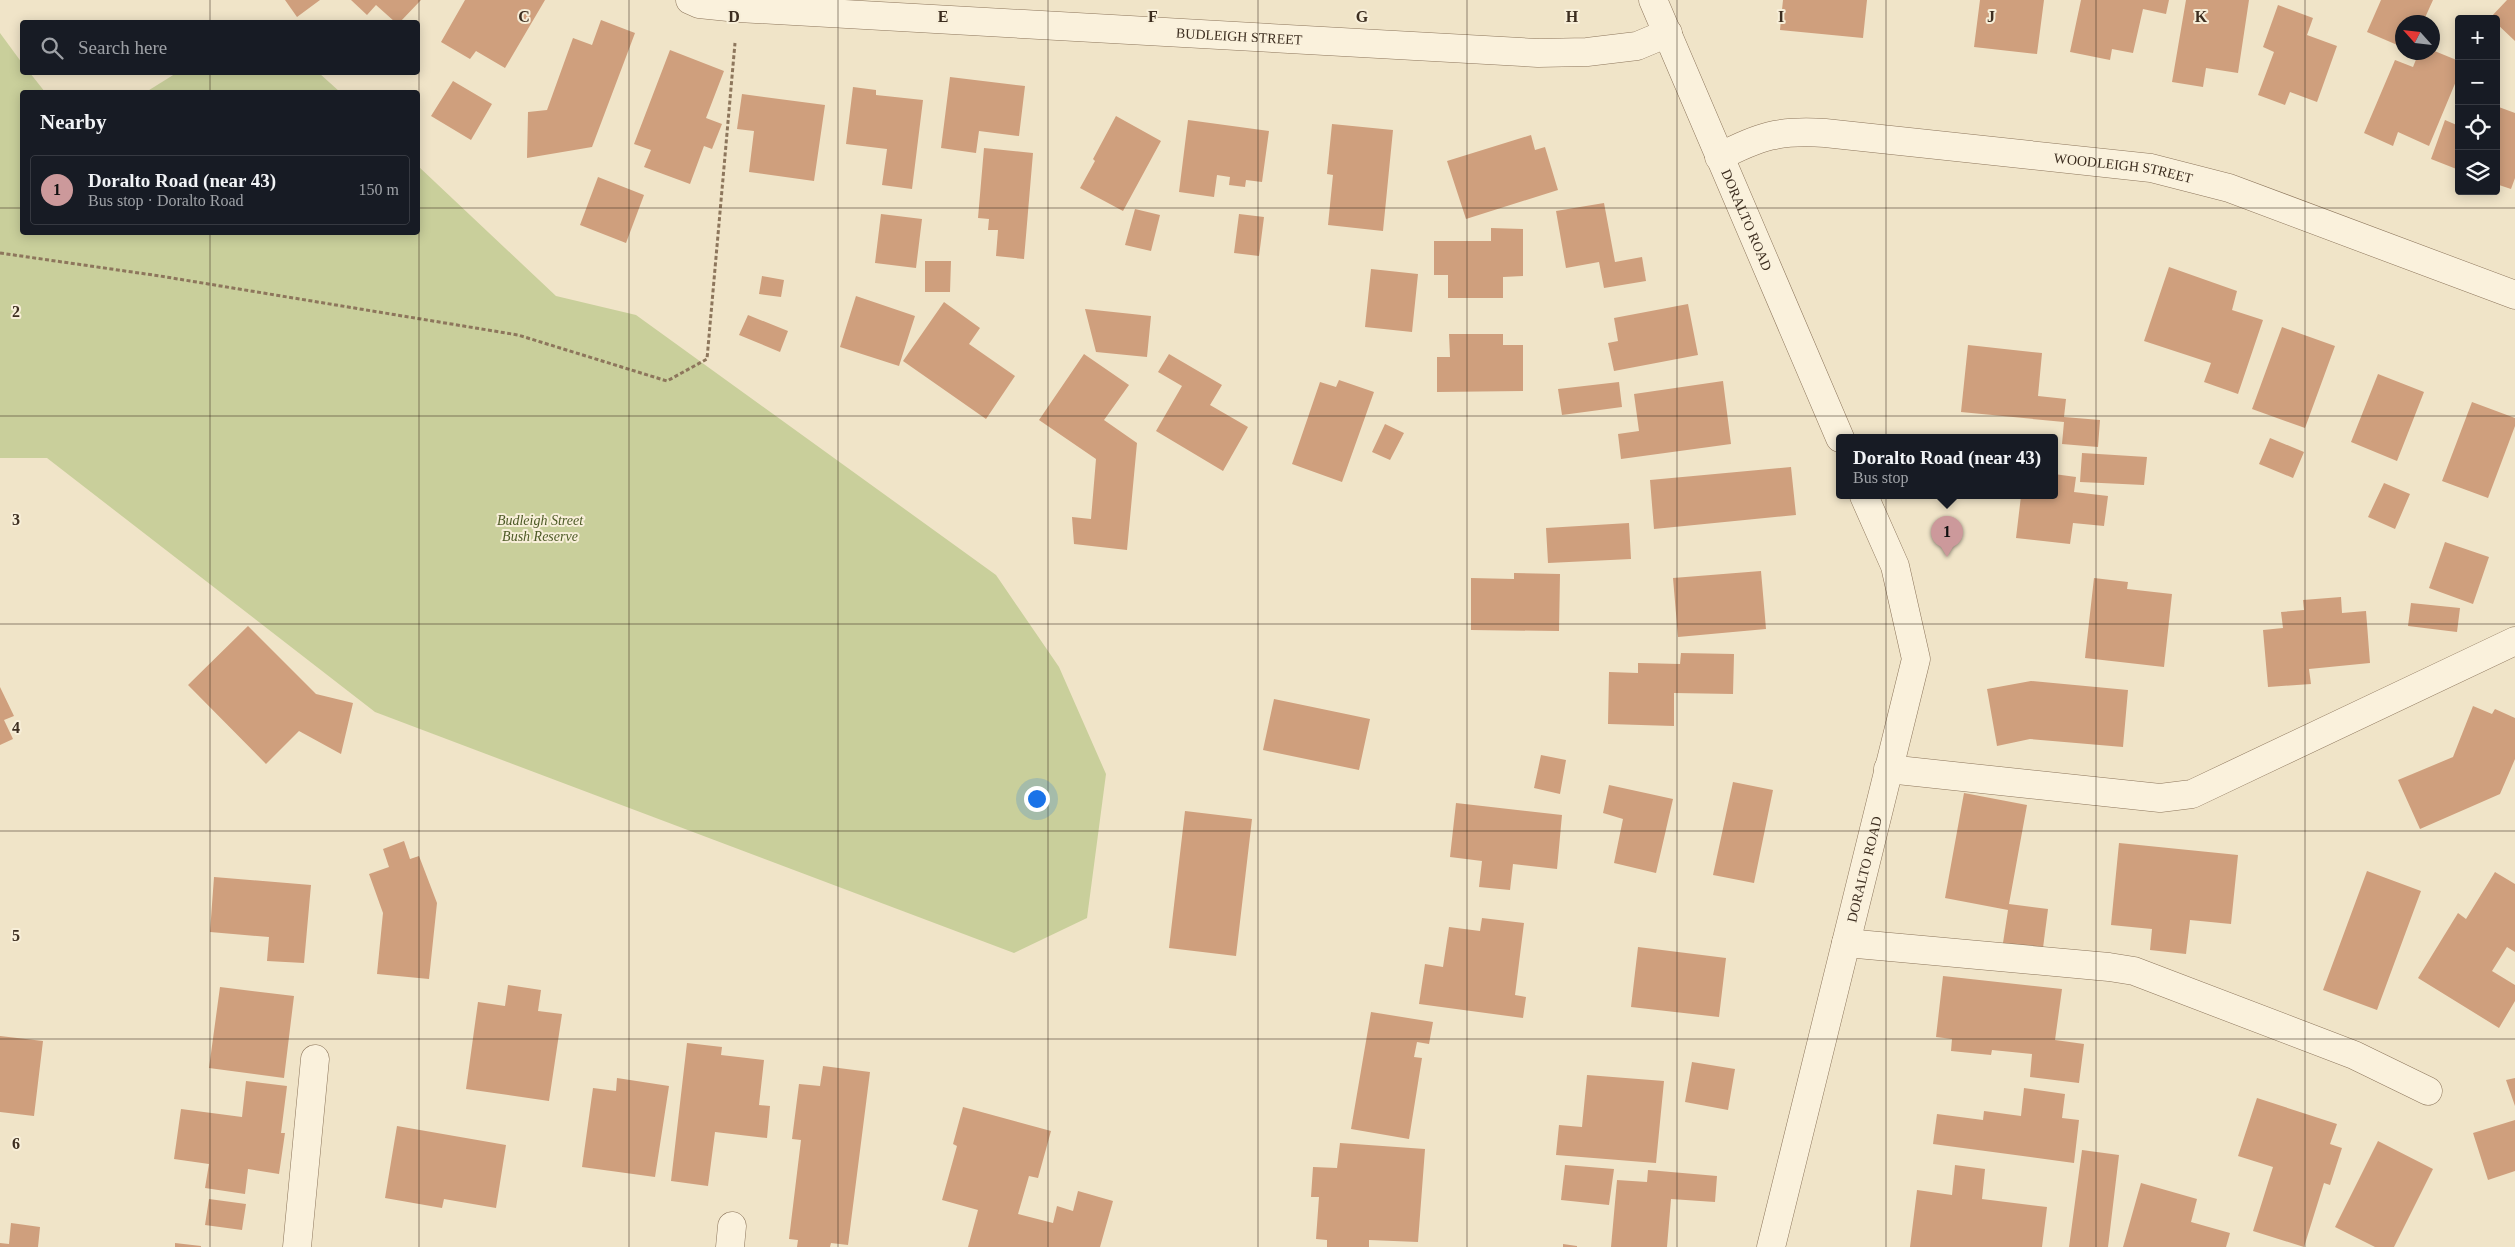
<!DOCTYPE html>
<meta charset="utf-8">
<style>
:root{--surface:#171b24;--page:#20242c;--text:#f1f3f6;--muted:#9ea1a6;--line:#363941;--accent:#cc999b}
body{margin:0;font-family:Georgia,serif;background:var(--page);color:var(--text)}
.controls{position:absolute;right:15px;top:15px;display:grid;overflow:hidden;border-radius:5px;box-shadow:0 2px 12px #0003}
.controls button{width:45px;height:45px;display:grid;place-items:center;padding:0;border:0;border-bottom:1px solid var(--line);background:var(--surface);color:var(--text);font:25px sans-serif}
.compass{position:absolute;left:2395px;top:15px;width:45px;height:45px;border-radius:50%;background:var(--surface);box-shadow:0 2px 12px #0003;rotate:297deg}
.you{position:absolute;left:1036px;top:798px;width:18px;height:18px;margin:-12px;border:4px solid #fff;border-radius:50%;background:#1a73e8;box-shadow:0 0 0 8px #1a73e833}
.badge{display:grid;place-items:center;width:32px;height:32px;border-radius:50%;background:var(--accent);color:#111;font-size:16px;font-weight:700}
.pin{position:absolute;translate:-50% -41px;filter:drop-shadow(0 1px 2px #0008)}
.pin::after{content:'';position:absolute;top:26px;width:18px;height:15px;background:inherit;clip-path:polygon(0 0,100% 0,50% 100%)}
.popup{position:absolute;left:1836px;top:434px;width:222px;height:65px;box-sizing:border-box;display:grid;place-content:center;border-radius:5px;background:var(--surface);filter:drop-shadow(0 1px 4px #0005);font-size:16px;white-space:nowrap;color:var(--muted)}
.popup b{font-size:19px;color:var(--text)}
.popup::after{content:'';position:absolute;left:50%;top:100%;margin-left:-10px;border:10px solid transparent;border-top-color:var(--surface)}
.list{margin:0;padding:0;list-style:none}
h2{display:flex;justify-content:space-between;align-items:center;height:65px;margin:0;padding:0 20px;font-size:21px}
h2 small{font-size:16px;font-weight:400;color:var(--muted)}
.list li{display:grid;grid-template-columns:32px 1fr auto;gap:15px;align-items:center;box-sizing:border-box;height:70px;margin:0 10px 10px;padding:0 10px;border:1px solid var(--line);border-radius:5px}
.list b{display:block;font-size:19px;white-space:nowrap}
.list p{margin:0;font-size:16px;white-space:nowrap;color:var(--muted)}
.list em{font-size:16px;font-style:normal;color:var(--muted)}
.icon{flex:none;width:28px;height:28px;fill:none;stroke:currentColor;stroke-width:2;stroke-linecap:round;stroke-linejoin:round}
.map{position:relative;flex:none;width:2515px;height:1247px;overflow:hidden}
.search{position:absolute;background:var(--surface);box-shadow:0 2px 12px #0003;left:20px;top:20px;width:400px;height:55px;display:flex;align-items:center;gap:12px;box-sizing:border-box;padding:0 18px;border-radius:5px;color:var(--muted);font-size:19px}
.panel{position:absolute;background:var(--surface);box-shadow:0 2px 12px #0003;left:20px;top:90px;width:400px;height:145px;border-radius:5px}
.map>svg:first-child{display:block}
</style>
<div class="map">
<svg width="2515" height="1247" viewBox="0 0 2515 1247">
<rect width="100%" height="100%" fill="#f0e4c8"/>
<path fill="#c9cf9b" d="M0 33 22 63V72L30 73 45 92H22V232H418V166L556 296 636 315 996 575 1059 667 1106 774 1087 918 1014 953 375 712 47 458H0Z
M178 72 319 73 340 92H146Z"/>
<path fill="#cf9f7d" d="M285 0H320L297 17Z
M351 0H421L400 22H395L376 5 367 15Z
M465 0H545L505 68 476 51 470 59 441 42Z
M1783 0H1867L1863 38 1780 30Z
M1980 0H2044L2037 54 1974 47Z
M2081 0H2169L2166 14 2143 9 2133 53 2112 49 2110 60 2070 52Z
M2186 0H2249L2238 73 2206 68 2203 87 2172 82Z
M2381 0H2433L2423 22H2402V47L2367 32Z
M2507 0H2515V41L2496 23V19L2490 18Z
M2278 5 2313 18 2307 35 2337 46 2317 102 2290 92 2285 105 2258 95 2274 52 2263 47Z
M601 20 635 33 592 147 527 158 528 112 547 110 573 38 592 45Z
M670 50 724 71 706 118 722 124 712 149 704 146 690 184 644 167 651 150 634 144Z
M2432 50 2459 61V74L2429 146 2398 132 2393 146 2364 133 2395 60 2413 67 2419 52H2432Z
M950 77 1025 86 1019 136 979 131 976 153 941 148Z
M453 81 492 104 471 140 431 116Z
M853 87 876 90V95L923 100 912 189 882 185 887 149 846 144Z
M742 94 825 105 814 181 749 172 754 131 737 129Z
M2496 106 2515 113V178L2511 189 2496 184Z
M1116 116 1161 141 1123 211 1080 188 1095 161 1093 159Z
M1188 120 1269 131 1262 182 1246 180 1245 187 1229 185 1230 177 1217 175 1214 197 1179 192Z
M2445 120 2459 126V170L2431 159Z
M1332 124 1393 130 1383 231 1328 225 1333 175 1327 174Z
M1531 135 1535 150 1545 147 1558 190 1466 219 1447 161Z
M984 148 1033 153 1024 259 996 256 998 230H988L989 219 978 218Z
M598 177 644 195 626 243 580 225Z
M1604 203 1615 262 1642 257 1646 281 1604 288 1599 262 1566 268 1556 211Z
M1135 209 1160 215 1151 251 1125 245Z
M881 214 922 219 916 268 875 263Z
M1239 214 1264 217 1259 256 1234 253Z
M1491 228 1523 229V276L1503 277V298H1448V275H1434V241H1491Z
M925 261H951L950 292H925Z
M2169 267 2237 291 2232 310 2263 320 2238 394 2204 382 2211 363 2144 341Z
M1371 269 1418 274 1412 332 1365 327Z
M762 276 784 280 781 297 759 294Z
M856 296 915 316 899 366 840 347Z
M944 302 980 328 969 344 1015 376 986 419 903 361Z
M1688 304 1698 355 1614 371 1608 343 1618 341 1614 318Z
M1085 309 1151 316 1147 357 1096 352Z
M748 315 788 331 780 352 739 335Z
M2282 327 2335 346 2305 428 2252 409Z
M1449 334H1503V345H1523V391L1437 392V357H1450Z
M1968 345 2042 353 2038 396 2066 399 2064 417 2100 420 2098 447 2062 444 2064 422 1961 412Z
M1084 354 1129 385 1104 420 1137 443 1127 550 1074 544 1072 517 1091 519 1096 459 1039 420Z
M1169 354 1222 385 1210 405 1248 427 1223 471 1156 431 1182 386 1158 372Z
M2378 374 2424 392 2397 461 2351 442Z
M1339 380 1374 392 1342 482 1292 464 1320 382 1336 387Z
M1723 381 1731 444 1621 459 1618 434 1639 431 1634 394Z
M1619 382 1622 407 1562 415 1558 389Z
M2472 402 2515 418V426L2488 498 2442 481Z
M1385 424 1404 433 1390 460 1372 452Z
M2270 438 2304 452 2293 478 2259 464Z
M2082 453 2147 457 2144 485 2080 482Z
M1791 467 1796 515 1654 529 1650 480Z
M2054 474 2076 477 2074 492 2108 496 2104 526 2073 523 2070 544 2016 538 2021 496H2054Z
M2384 483 2410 494 2395 529 2368 517Z
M1629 523 1631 559 1548 563 1546 528Z
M2445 542 2489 557 2473 604 2429 588Z
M1761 571 1766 629 1678 637 1673 578Z
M1514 573 1560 574 1559 631 1471 630V578L1514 579Z
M2094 578 2128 582 2127 589 2172 594 2164 667 2085 658Z
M2341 597 2342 613 2366 611 2370 663 2309 669 2311 684 2268 687 2263 630 2283 628 2281 612 2304 610 2303 600Z
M2411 603 2460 608 2457 632 2408 626Z
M248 626 316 694 353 703 341 754 299 731 266 764 188 685Z
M1681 653 1734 654 1733 694 1674 693V726L1608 724 1609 672 1638 673V663L1680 664Z
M2031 681 2128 690 2123 747 2030 739 1997 746 1987 689Z
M0 687 14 716 4 720 13 739 0 745Z
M1274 699 1370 719 1359 770 1263 750Z
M2473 706 2492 714 2495 709 2515 718V759L2500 794 2420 829 2398 780 2453 757Z
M1541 755 1566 760 1560 794 1534 788Z
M1733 782 1773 790 1754 883 1713 875Z
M1609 785 1673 799 1656 873 1614 863 1623 819 1603 813Z
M1964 793 2027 805 2009 904 2048 909 2043 948 2003 943 2008 910 1945 898Z
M1456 803 1562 815 1557 869 1513 864 1510 890 1479 887 1482 861 1450 857Z
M1185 811 1252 819 1236 956 1169 948Z
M404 841 410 859 419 856 437 903 429 979 377 974 383 913 369 874 389 867 383 849Z
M2119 843 2238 855 2231 924 2190 920 2186 954 2150 950 2152 929 2111 925Z
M2367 871 2421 891 2377 1010 2323 990Z
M2495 872 2515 884V952L2507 947 2492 971 2515 985V1001L2499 1028 2418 978 2458 913 2466 919Z
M214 877 311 885 304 963 267 961 269 937 210 932Z
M1482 918 1524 923 1515 995 1526 997 1523 1018 1419 1004 1425 964 1443 967 1449 927 1480 931Z
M1638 947 1726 958 1719 1017 1631 1007Z
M1943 976 2062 989 2055 1040 2084 1044 2079 1083 2030 1077 2032 1054 1992 1050 1991 1055 1951 1051 1952 1039 1936 1037Z
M508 985 541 990 538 1011 562 1014 549 1101 466 1089 478 1002 505 1006Z
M220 987 294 996 284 1078 209 1068Z
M1371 1012 1433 1022 1429 1044 1417 1042 1414 1057 1422 1058 1409 1139 1351 1129Z
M0 1036 43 1041 34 1116 0 1112Z
M687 1043 722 1047 721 1055 764 1060 759 1105 770 1106 767 1138 715 1132 708 1186 671 1181Z
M1692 1062 1735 1069 1728 1110 1685 1102Z
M823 1066 870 1072 848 1245 831 1243 830 1247H797L798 1240 789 1239 801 1140 792 1139 799 1084 820 1086Z
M1587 1075 1664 1081 1656 1163 1556 1155 1559 1125 1582 1127Z
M617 1078 669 1086 655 1177 582 1167 593 1088 616 1091Z
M2515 1078V1106L2506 1080Z
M246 1081 287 1086 281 1133H285L279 1174 248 1169 245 1194 205 1188 209 1164 174 1159 181 1109 242 1117Z
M2024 1088 2065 1094 2062 1118 2079 1120 2074 1163 1933 1144 1937 1114 1983 1120 1984 1111 2021 1116Z
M2257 1098 2337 1124 2330 1144 2342 1148 2330 1185 2324 1183 2304 1247 2253 1231 2273 1167 2238 1156Z
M963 1107 1051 1131 1038 1178 1029 1176 1018 1214 1053 1223 1057 1206 1073 1211 1078 1191 1113 1201 1100 1247H968L978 1210 942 1200 957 1146 953 1144Z
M2515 1120V1171L2488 1180 2473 1133Z
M397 1126 506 1145 496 1208 444 1199 442 1208 385 1198Z
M2378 1141 2433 1169 2394 1247H2375L2335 1227Z
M1340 1143 1425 1149 1418 1242 1369 1240V1247H1327V1240L1316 1239 1319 1197H1311L1313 1167 1337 1168Z
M2082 1150 2119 1155 2108 1247H2069Z
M1565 1165 1614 1169 1609 1205 1561 1200Z
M1955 1165 1985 1169 1982 1199 2047 1207 2042 1247H1910L1917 1190 1952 1195Z
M1648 1170 1717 1176 1715 1202 1671 1199 1667 1247H1611L1617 1180 1647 1182Z
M2141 1183 2197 1199 2191 1222 2230 1233 2226 1247H2123Z
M209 1199 246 1204 242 1230 205 1225Z
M11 1223 40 1227 38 1247H0V1243L9 1244Z
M175 1243 201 1246V1247H175Z
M1563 1244 1577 1246V1247H1563Z"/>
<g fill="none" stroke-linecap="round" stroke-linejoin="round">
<g stroke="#8d765c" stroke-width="29">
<g id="minor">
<path id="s1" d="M690 0 699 4 738 8 1538 53 1587 52 1637 46 1668 33"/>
<path id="s2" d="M1653 0 1840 438"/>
<path id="s3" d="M1719 157C1760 136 1778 130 1825 133L2151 168 2229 188 2515 295"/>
<path d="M1888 769 2160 798 2192 794 2515 641"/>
<path d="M1846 943 2109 967 2134 971 2354 1055 2428 1091"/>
<path d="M297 1247 315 1059"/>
<path d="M730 1247 732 1226"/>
<path id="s4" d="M1771 1247 1916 659 1895 566 1864 496"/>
</g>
</g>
<path stroke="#8d765c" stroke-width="3" stroke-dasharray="4 2.5" stroke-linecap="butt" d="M0 253 160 276 518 335 667 381 707 359 735 43"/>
<use href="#minor" stroke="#faf1dc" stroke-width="28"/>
</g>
<path fill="none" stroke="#3d2e20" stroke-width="1" stroke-opacity="0.55" d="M210 0V22M419 0V1247M629 0V1247M838 0V1247M1048 0V1247M1258 0V1247M1467 0V1247M1677 0V1247M1886 0V1247M2096 0V1247M2305 0V1247M210 72V92M0 208H22M418 208H2515M210 232V1247M0 416H2515M0 624H2515M0 831H2515M0 1039H2515"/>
<g text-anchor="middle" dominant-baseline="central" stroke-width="4" stroke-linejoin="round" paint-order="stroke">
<g font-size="14" fill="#3d2e20" stroke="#f7eed8">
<text stroke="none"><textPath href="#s1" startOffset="551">BUDLEIGH STREET</textPath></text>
<text stroke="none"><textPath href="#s3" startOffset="411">WOODLEIGH STREET</textPath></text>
<text stroke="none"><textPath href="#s2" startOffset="239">DORALTO ROAD</textPath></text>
<text stroke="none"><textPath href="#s4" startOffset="389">DORALTO ROAD</textPath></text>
</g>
<g font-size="14" font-style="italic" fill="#4d5a26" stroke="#f7eed8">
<text x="540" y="520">Budleigh Street<tspan x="540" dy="16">Bush Reserve</tspan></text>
</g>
</g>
<g font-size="16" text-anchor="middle" font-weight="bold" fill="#3d2e20" stroke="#f7eed8" stroke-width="4" stroke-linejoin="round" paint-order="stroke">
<text x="524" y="22">C</text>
<text x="734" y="22">D</text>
<text x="943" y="22">E</text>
<text x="1153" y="22">F</text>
<text x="1362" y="22">G</text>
<text x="1572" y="22">H</text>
<text x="1781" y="22">I</text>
<text x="1991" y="22">J</text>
<text x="2201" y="22">K</text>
<text x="16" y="317">2</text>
<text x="16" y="525">3</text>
<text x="16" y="733">4</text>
<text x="16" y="941">5</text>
<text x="16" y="1149">6</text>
</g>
</svg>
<div class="controls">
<button>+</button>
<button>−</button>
<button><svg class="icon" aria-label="locate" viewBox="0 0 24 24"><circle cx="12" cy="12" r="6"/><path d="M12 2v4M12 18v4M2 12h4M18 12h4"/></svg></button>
<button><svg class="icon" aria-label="layers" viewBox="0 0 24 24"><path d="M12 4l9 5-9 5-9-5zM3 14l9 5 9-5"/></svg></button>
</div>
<svg class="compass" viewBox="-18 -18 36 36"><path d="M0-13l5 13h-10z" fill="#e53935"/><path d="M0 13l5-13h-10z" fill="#9ea1a6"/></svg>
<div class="you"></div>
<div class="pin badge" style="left:1947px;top:557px">1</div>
<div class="popup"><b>Doralto Road (near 43)</b>Bus stop</div>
<div class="search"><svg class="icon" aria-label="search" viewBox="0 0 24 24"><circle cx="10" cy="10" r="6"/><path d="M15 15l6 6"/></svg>Search here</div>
<section class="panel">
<h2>Nearby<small></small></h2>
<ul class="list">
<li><span class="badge">1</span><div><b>Doralto Road (near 43)</b><p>Bus stop · Doralto Road</p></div><em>150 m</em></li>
</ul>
</section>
</div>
